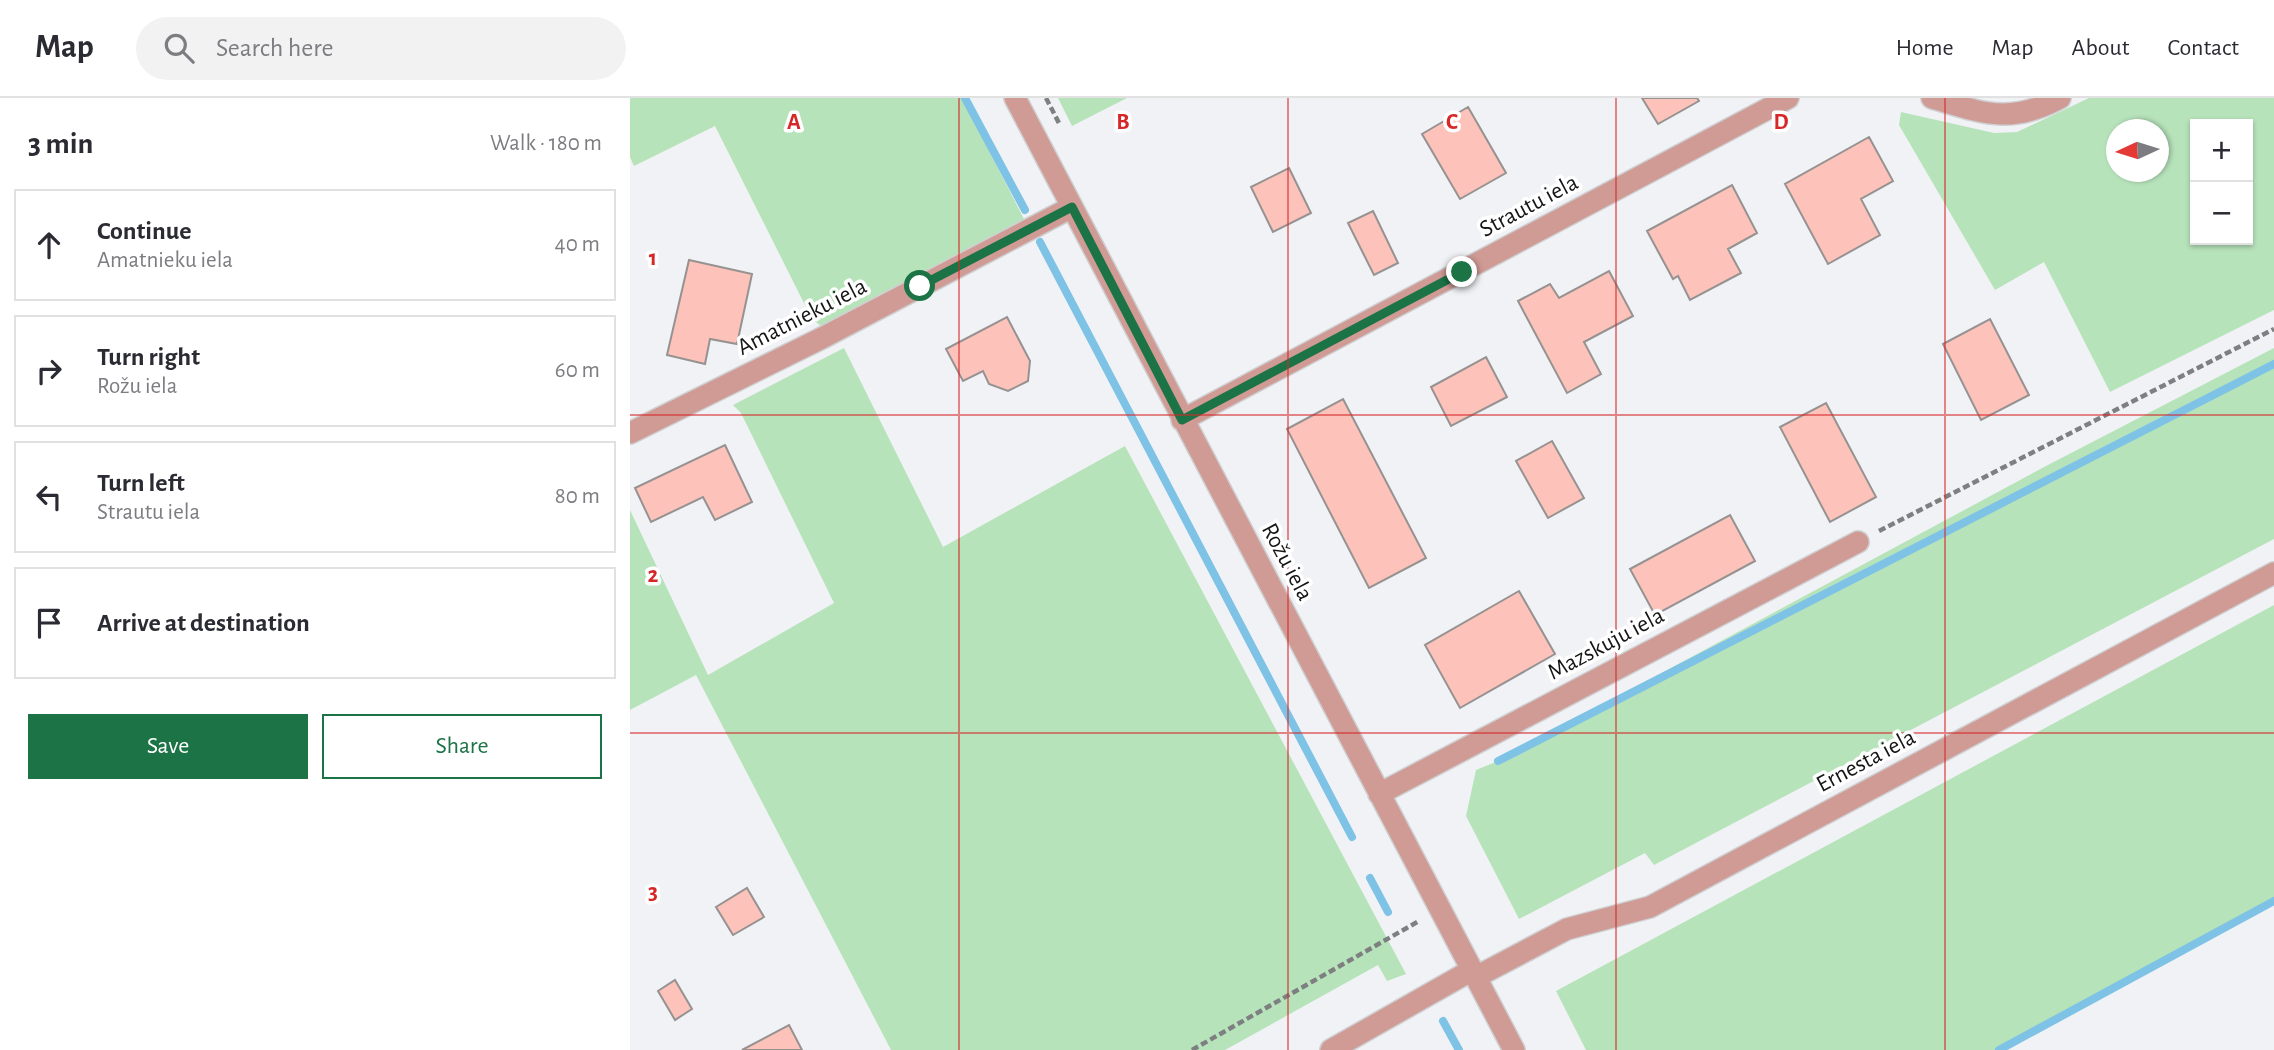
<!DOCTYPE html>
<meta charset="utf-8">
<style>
:root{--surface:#fff;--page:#f2f2f3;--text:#2b2b33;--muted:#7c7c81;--line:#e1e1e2;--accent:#1b7346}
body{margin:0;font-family:"Alegreya Sans",sans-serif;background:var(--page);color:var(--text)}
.controls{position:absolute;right:21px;top:21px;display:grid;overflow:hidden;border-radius:0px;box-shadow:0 2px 5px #0004}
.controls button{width:63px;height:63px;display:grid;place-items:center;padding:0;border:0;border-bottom:2px solid var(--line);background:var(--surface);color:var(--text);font:35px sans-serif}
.compass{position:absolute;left:1476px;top:21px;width:63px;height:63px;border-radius:50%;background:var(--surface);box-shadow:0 2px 5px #0004;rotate:266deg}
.stop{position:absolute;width:21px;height:21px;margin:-16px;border:5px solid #1b7346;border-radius:50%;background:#fff}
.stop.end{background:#1b7346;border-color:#fff;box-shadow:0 2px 7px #0008}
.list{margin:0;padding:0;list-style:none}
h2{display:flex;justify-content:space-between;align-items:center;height:91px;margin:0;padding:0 28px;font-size:30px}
h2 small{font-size:23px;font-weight:400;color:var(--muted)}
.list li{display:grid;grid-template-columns:46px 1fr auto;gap:21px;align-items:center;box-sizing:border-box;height:112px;margin:0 14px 14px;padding:0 14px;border:2px solid var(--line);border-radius:0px}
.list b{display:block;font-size:26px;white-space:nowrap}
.list p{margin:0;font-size:23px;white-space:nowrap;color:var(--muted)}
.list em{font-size:23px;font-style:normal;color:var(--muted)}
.actions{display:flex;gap:14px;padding:21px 28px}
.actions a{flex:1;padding:16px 0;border:2px solid var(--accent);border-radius:0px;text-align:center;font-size:24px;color:var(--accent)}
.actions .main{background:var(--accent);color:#fff}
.icon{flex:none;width:38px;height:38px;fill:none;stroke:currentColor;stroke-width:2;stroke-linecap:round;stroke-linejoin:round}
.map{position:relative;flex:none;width:1644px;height:952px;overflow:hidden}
header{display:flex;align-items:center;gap:42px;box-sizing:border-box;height:98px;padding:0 35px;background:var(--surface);border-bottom:2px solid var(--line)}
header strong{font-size:33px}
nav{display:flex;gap:38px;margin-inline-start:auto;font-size:24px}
.search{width:490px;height:63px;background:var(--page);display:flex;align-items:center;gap:18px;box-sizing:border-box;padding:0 24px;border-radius:38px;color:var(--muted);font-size:26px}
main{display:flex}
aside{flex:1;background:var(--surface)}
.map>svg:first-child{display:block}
</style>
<header>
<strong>Map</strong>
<div class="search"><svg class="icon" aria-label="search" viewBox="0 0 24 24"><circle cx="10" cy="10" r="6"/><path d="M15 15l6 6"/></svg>Search here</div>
<nav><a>Home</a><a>Map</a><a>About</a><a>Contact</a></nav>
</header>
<main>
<aside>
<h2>3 min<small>Walk · 180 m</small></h2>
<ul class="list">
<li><svg class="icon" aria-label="ahead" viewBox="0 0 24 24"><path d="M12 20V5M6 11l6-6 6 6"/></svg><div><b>Continue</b><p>Amatnieku iela</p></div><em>40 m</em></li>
<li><svg class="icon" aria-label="right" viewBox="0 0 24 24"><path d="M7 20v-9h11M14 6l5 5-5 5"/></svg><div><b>Turn right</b><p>Rožu iela</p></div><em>60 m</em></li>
<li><svg class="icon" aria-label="left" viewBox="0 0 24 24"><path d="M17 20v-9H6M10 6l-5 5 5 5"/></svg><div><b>Turn left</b><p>Strautu iela</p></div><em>80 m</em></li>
<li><svg class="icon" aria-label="arrive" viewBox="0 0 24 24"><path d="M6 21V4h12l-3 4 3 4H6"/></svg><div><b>Arrive at destination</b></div></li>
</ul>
<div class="actions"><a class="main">Save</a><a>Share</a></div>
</aside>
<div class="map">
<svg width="1644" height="952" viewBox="0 0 1644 952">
<rect width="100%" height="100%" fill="#f1f2f5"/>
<path fill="#b7e3bb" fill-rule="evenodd" d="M0 0H332L394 121 191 228 182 221 85 28 4 68 0 59Z
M428 0H497L442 28Z
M1459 0H1644V212L1480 294 1414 164 1365 192 1269 27 1271 14 1364 35 1387 34ZM1565 26H1618V142H1565ZM1486 32H1528V74H1486Z
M214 250 313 449 495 348 776 876 757 883 748 867 595 952H261L66 577 0 612V412L78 577 204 505 111 315 103 307Z
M1644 250V441L1024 767 1015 755 889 821 836 718 846 672 868 663 1416 368Z
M1644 507V802L1368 952H956L926 893Z"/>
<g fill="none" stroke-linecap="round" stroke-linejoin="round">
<path stroke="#7ec3e6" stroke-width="8" d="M335 0 395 112
M410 144 722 739
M868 663 1644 266
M740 780 758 814
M813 923 829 952
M1369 952 1644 803"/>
</g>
<path fill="#fdc3ba" stroke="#959291" stroke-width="2" d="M1012 0H1067L1069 3 1028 26Z
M838 9 876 75 830 101 792 36Z
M1239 39 1263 83 1231 101 1250 137 1198 166 1155 86Z
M659 70 681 115 643 134 621 89Z
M1102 87 1127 135 1098 151 1111 175 1060 202 1048 178 1043 181 1017 133Z
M743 113 768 165 744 177 718 125Z
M59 162 122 176 107 246 80 241 75 266 37 257Z
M979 173 1003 218 954 244 971 276 937 295 888 203 920 186 929 200Z
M377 219 400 263 398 283 378 293 359 286 353 273 333 283 316 251Z
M1360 221 1399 297 1351 322 1313 246Z
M856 259 877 299 821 328 801 289Z
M713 301 796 460 739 490 657 331Z
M1196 305 1246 399 1200 424 1150 329Z
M922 343 954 400 918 420 886 363Z
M95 347 122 404 85 422 73 399 21 424 5 390Z
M1100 417 1125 463 1025 517 1000 471Z
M889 493 925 556 830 610 795 547Z
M117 790 134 819 103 837 86 809Z
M45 882 62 911 45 922 28 893Z
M159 927 172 952H112Z"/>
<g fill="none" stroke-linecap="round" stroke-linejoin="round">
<g stroke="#cecfd1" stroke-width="24">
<path id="minor" d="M385 0 884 952
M1302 0C1353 15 1380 27 1430 0
M552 322 1158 0
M0 335 192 240 442 109
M749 696 1228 444
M846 879 937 831 1020 809 1644 475
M701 952 842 872"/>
</g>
<path stroke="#7e7f81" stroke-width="4.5" stroke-dasharray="7 3.5" stroke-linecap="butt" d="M416 0 430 27
M1249 433 1644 231
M562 952 789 823"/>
<use href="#minor" stroke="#d09a95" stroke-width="21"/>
</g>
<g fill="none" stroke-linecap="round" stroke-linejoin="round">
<path stroke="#1b7346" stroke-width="9" d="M290 188 442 109 552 322 832 174"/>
</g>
<path fill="none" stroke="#d62828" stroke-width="2" stroke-opacity="0.55" d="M329 0V952M658 0V952M986 0V952M1315 0V952M0 317H1644M0 635H1644"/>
<g text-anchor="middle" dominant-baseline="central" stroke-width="7" stroke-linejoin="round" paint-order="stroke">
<g font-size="24" fill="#151516" stroke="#fff">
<text transform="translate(899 108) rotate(-28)">Strautu iela</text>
<text transform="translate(172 219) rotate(-27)">Amatnieku iela</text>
<text transform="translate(657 464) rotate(62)">Rožu iela</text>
<text transform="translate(976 546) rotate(-28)">Mazskuju iela</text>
<text transform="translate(1236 663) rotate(-28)">Ernesta iela</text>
</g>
</g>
<g font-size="23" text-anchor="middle" font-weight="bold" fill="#d62828" stroke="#fff" stroke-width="7" stroke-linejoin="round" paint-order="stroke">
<text x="164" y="31">A</text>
<text x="493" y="31">B</text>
<text x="822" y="31">C</text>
<text x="1151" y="31">D</text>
<text x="23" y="167">1</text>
<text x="23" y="484">2</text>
<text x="23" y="801">3</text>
</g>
</svg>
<div class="controls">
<button>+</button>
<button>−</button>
</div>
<svg class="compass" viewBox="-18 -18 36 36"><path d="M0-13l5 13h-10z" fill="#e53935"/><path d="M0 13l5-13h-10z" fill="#7c7c81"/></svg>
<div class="stop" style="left:290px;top:188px"></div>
<div class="stop end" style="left:832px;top:174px"></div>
</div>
</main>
